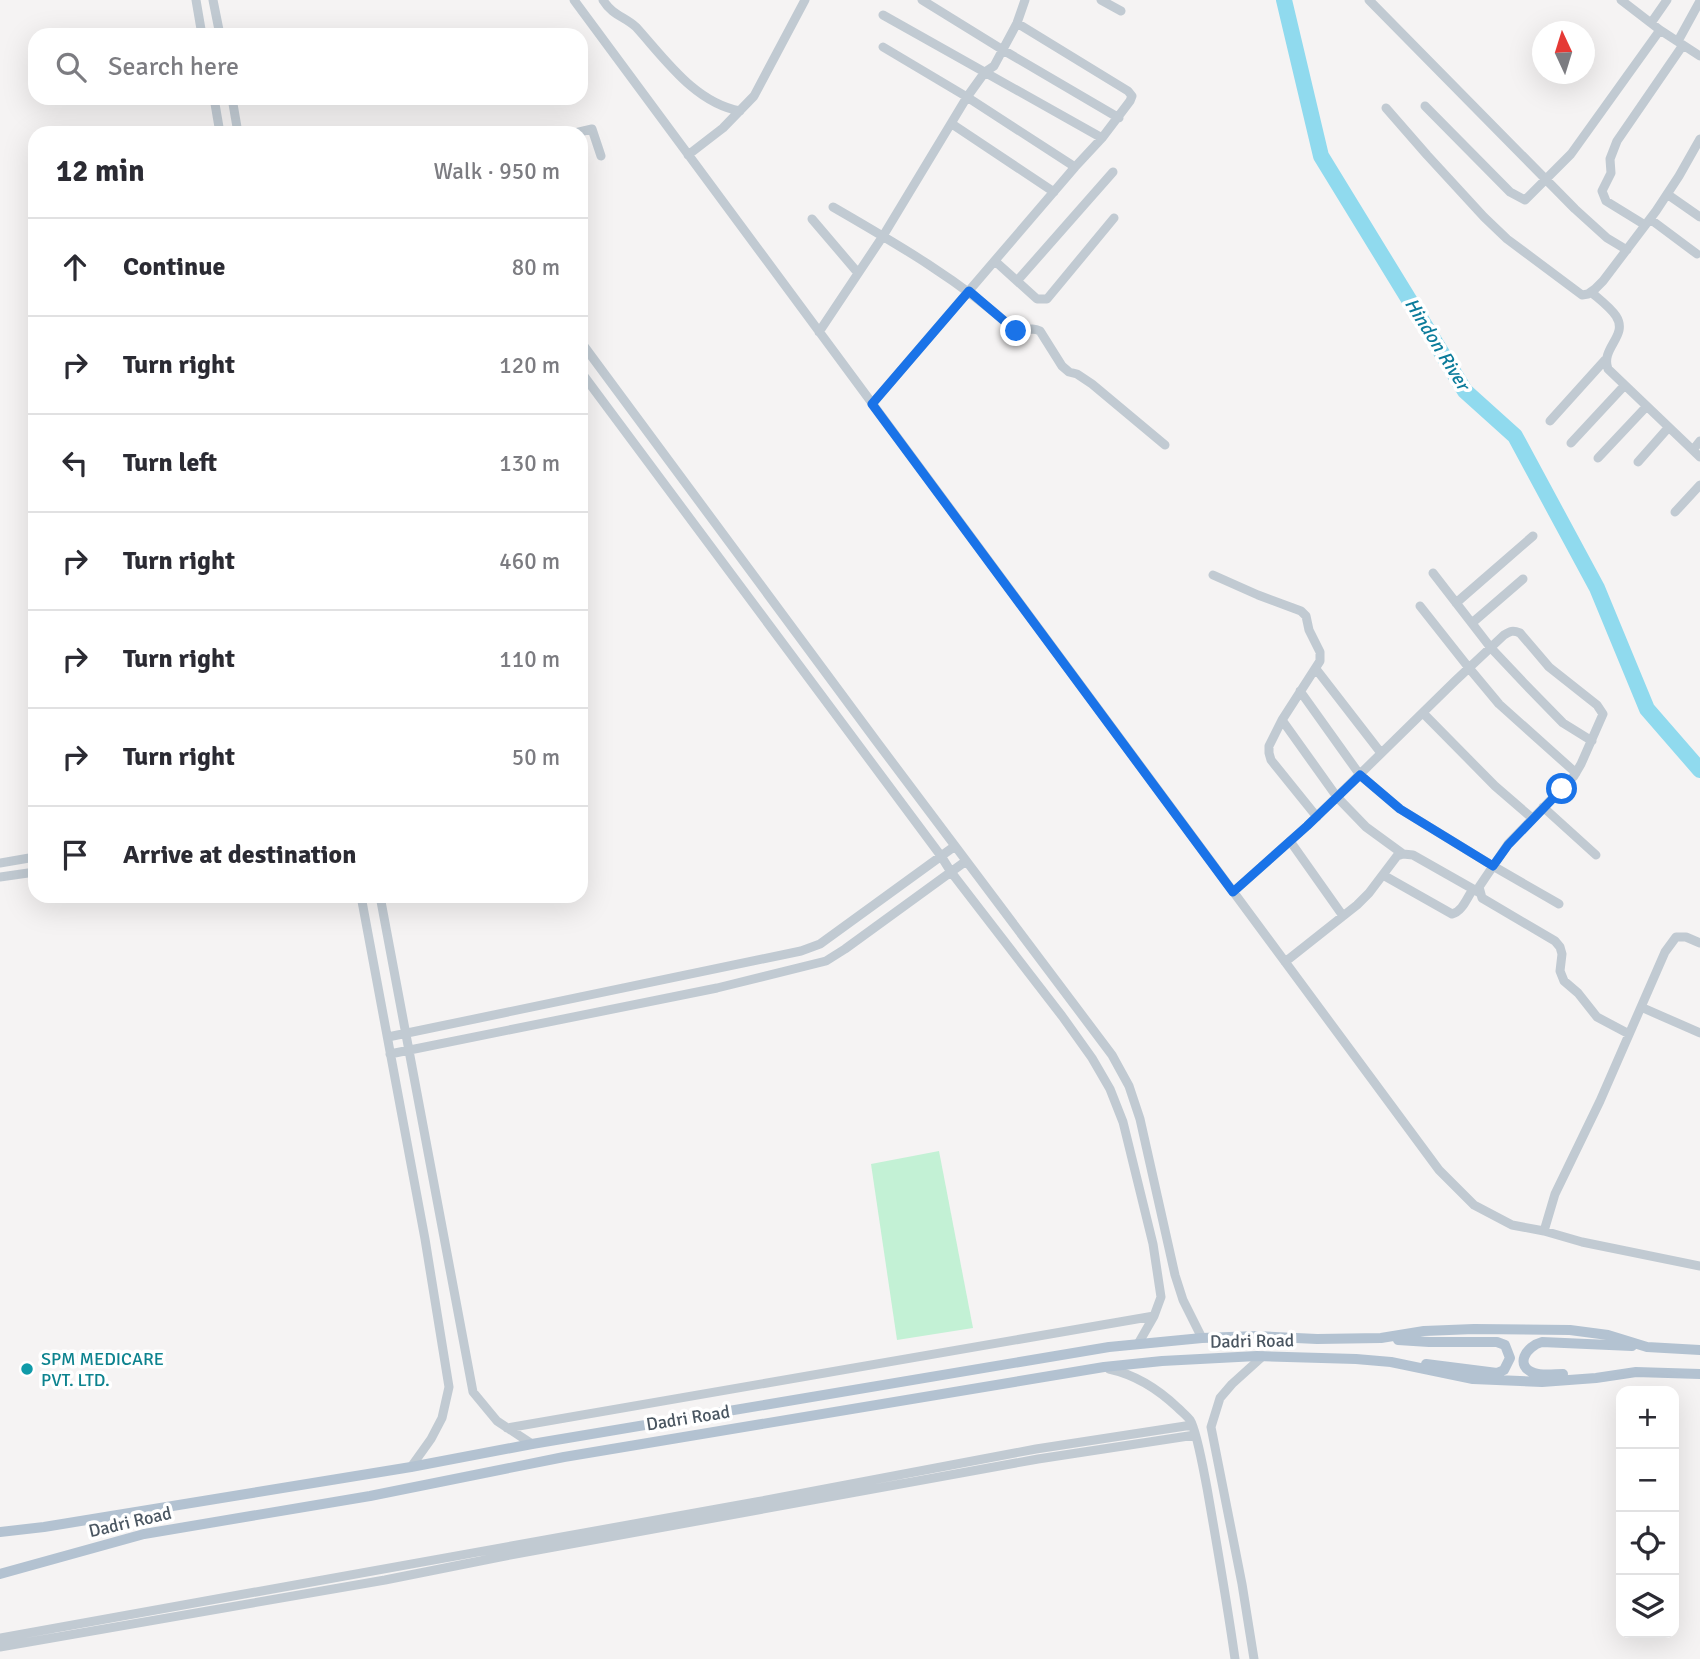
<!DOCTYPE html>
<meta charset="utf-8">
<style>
:root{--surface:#fff;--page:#f7f7f7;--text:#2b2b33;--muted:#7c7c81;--line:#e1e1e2}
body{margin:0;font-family:Signika,sans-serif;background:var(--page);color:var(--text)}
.controls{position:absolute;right:21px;bottom:21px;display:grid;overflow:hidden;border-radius:14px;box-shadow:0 7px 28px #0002}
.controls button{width:63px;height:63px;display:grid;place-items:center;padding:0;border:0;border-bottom:2px solid var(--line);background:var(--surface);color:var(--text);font:35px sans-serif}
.compass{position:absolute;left:1532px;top:21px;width:63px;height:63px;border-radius:50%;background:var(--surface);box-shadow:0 7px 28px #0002;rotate:356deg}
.stop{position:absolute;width:21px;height:21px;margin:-16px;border:5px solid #1a73e8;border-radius:50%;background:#fff}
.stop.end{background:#1a73e8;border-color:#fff;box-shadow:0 2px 7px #0008}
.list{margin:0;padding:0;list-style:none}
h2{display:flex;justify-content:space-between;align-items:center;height:91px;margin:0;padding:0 28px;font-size:30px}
h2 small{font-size:23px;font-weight:400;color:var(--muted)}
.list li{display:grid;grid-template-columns:46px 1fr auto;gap:21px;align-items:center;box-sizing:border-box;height:98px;padding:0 28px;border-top:2px solid var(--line)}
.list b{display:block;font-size:26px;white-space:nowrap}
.list em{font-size:23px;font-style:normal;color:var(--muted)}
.icon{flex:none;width:38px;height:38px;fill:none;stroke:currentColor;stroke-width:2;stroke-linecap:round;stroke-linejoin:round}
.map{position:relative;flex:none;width:1700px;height:1659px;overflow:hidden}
.search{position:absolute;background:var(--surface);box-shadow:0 7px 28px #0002;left:28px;top:28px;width:560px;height:77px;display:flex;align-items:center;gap:18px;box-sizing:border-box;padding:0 24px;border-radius:21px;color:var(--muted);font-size:26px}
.panel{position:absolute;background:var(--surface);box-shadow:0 7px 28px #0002;left:28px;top:126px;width:560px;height:777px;border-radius:21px}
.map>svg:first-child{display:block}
</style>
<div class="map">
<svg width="1700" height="1659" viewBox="0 0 1700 1659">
<rect width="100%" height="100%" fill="#f5f3f3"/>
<path fill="#c3f1d5" d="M939 1151 973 1328 897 1340 871 1164Z"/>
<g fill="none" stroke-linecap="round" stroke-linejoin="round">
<path stroke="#90daee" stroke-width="16" d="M1284 0 1321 156 1465 391 1515 436 1597 588 1647 709 1700 770"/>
<path stroke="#c1cad2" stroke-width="9" d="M196 0 202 35
M213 0 220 35
M574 0 1439 1170 1474 1205 1512 1225 1544 1231 1582 1242 1700 1266
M603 0C613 16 624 16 636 27 665 59 695 103 740 111
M922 0 1003 50 1119 118
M1101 0 1121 11
M1369 0 1575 209 1607 238 1627 250
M1621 0 1660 30 1700 56
M883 15 1102 138
M1651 23 1667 0
M1678 41 1700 1
M883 47 967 97 1075 167
M214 98 220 133
M232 98 238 133
M1425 106 1510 192 1525 200 1571 154 1660 30
M1386 108 1427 155 1484 217 1507 239 1582 295 1588 294 1595 289 1603 281 1656 211 1679 176 1700 139
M952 124 1054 192
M575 133 592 129 601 156
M688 155 723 128 754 96 805 0
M1667 194 1700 217
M833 207C897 244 961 281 1016 331 1025 332 1031 326 1040 331L1062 366 1069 372 1077 374 1092 384 1165 445
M812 219 858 273
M1650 219 1697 254
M1645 225 1606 201 1602 191 1611 173 1610 159 1617 141 1683 45
M996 262 1037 299H1047L1114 218
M1017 281 1113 172
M1591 292C1599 299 1610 307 1616 316 1629 336 1600 348 1608 369L1700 457
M819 332 883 236 967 97 985 72 994 66 1017 23 1025 0
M581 342 877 742 1112 1055 1129 1086 1140 1119 1175 1275 1183 1300 1202 1338
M581 372 941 856 951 872 1062 1016 1092 1058 1110 1089 1123 1122 1153 1244 1161 1297 1154 1316 1138 1344
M872 404 1075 167 1102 138 1130 101 1132 96 1128 91 1017 23
M1550 421 1605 360
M1571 443 1624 386
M1693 450 1700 441
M1598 458 1646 407
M1638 462 1668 428
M1675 512 1700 485
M1433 573 1491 648 1524 683 1563 723 1592 741
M1213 575 1258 595 1301 611 1306 616 1309 630 1320 652V661L1282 720 1269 746V753L1271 760 1317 817
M1456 603 1533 536
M1420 606 1469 668 1499 704 1576 773
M1472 623 1523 579
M1316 669 1381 753
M1300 691 1360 775 1400 809 1493 866 1559 904
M1423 713 1495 786 1532 818
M1282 720 1337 797 1366 827 1403 854
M1543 807 1596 855
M1290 841 1343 916
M0 863 35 857
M1383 875 1452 914C1462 912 1467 898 1473 889
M0 877 35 872
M1233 892 1307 826 1455 681 1504 635C1510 631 1513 630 1520 633L1549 667 1597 705 1603 714 1581 764 1574 776 1508 844 1479 887 1482 898 1555 941 1560 947 1562 954 1560 971 1564 981 1578 993 1597 1017 1629 1034
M361 896 425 1239 449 1387 442 1418 431 1439 411 1467
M380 896 473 1392 497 1421 532 1444
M1285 962 1357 905 1369 893 1397 856 1403 854 1413 855 1480 893
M1641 1007 1700 1033
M388 1037 801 951 820 944 955 846
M390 1054 717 988 826 961 845 949 966 861
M1544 1231 1555 1194 1600 1101 1665 952 1676 937H1686L1700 943
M1109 1369C1137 1375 1158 1389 1178 1408 1182 1412 1187 1416 1190 1420 1197 1431 1204 1473 1207 1488 1217 1545 1227 1602 1235 1659
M507 1428 1154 1316
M0 1638 756 1502 1036 1449 1192 1425
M0 1647 385 1580 500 1557 1038 1459 1195 1435
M1254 1659 1242 1584 1211 1427 1220 1398 1232 1384 1263 1356"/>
<path stroke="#b3c2d1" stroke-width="10" d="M1398 1340 1429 1342H1497L1505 1345 1510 1358 1504 1370 1497 1373 1426 1364
M1563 1374C1555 1374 1542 1376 1534 1373 1514 1366 1526 1346 1542 1342L1632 1346
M0 1532 44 1527 411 1467 532 1444 1109 1347 1202 1338 1257 1336 1317 1339 1381 1338 1424 1331 1474 1329 1570 1330 1608 1335 1647 1347 1700 1350
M0 1574 144 1534 370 1496 564 1457 1104 1367 1162 1361 1257 1356 1356 1359 1391 1362 1473 1379 1542 1382 1596 1378 1636 1372 1700 1374"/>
</g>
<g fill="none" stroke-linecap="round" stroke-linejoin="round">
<path stroke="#1a73e8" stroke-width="9" d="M1016 331 969 291 872 404 1233 892 1307 826 1360 775 1400 809 1493 866 1508 845 1562 789"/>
</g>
<circle fill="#0f9aa8" stroke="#fff" stroke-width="2.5" cx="27" cy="1369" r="7"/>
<g text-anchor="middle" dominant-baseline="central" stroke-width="7" stroke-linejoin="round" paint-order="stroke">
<g font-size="18" fill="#4a5661" stroke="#fff">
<text transform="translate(1252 1341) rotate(-1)">Dadri Road</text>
<text transform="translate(688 1418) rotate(-9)">Dadri Road</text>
<text transform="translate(130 1522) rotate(-13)">Dadri Road</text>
</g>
<g font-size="18" fill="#0d838f" stroke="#fff" text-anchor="start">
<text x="41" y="1359">SPM MEDICARE<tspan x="41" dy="21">PVT. LTD.</tspan></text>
</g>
<g font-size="19" font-style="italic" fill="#0c7c9b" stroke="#fff">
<text transform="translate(1437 344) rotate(58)">Hindon River</text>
</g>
</g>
</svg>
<div class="controls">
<button>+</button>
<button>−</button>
<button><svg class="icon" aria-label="locate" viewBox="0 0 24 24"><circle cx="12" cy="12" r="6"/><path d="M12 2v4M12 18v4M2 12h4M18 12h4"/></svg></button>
<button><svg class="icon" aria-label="layers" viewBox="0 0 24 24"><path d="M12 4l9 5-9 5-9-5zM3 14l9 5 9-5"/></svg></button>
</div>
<svg class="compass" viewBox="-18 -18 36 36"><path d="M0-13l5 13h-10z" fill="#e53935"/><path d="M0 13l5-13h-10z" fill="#7c7c81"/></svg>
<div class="stop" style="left:1562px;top:789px"></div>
<div class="stop end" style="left:1016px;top:331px"></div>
<div class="search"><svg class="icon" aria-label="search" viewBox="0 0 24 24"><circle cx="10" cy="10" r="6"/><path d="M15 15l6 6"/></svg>Search here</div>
<section class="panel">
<h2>12 min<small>Walk · 950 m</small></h2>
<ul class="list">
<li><svg class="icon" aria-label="ahead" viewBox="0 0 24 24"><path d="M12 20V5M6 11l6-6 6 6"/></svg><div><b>Continue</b></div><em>80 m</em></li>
<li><svg class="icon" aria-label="right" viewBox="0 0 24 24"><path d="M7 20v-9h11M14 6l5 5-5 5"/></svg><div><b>Turn right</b></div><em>120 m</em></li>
<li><svg class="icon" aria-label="left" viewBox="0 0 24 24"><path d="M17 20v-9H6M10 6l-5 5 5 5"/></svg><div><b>Turn left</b></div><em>130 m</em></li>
<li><svg class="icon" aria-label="right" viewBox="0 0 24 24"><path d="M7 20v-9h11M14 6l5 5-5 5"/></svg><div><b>Turn right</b></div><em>460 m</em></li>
<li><svg class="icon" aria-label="right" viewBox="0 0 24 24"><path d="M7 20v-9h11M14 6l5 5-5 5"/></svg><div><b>Turn right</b></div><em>110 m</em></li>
<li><svg class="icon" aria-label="right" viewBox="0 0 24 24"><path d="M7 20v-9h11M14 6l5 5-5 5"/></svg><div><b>Turn right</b></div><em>50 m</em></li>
<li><svg class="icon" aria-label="arrive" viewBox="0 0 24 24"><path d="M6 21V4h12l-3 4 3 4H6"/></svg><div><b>Arrive at destination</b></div></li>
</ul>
</section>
</div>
